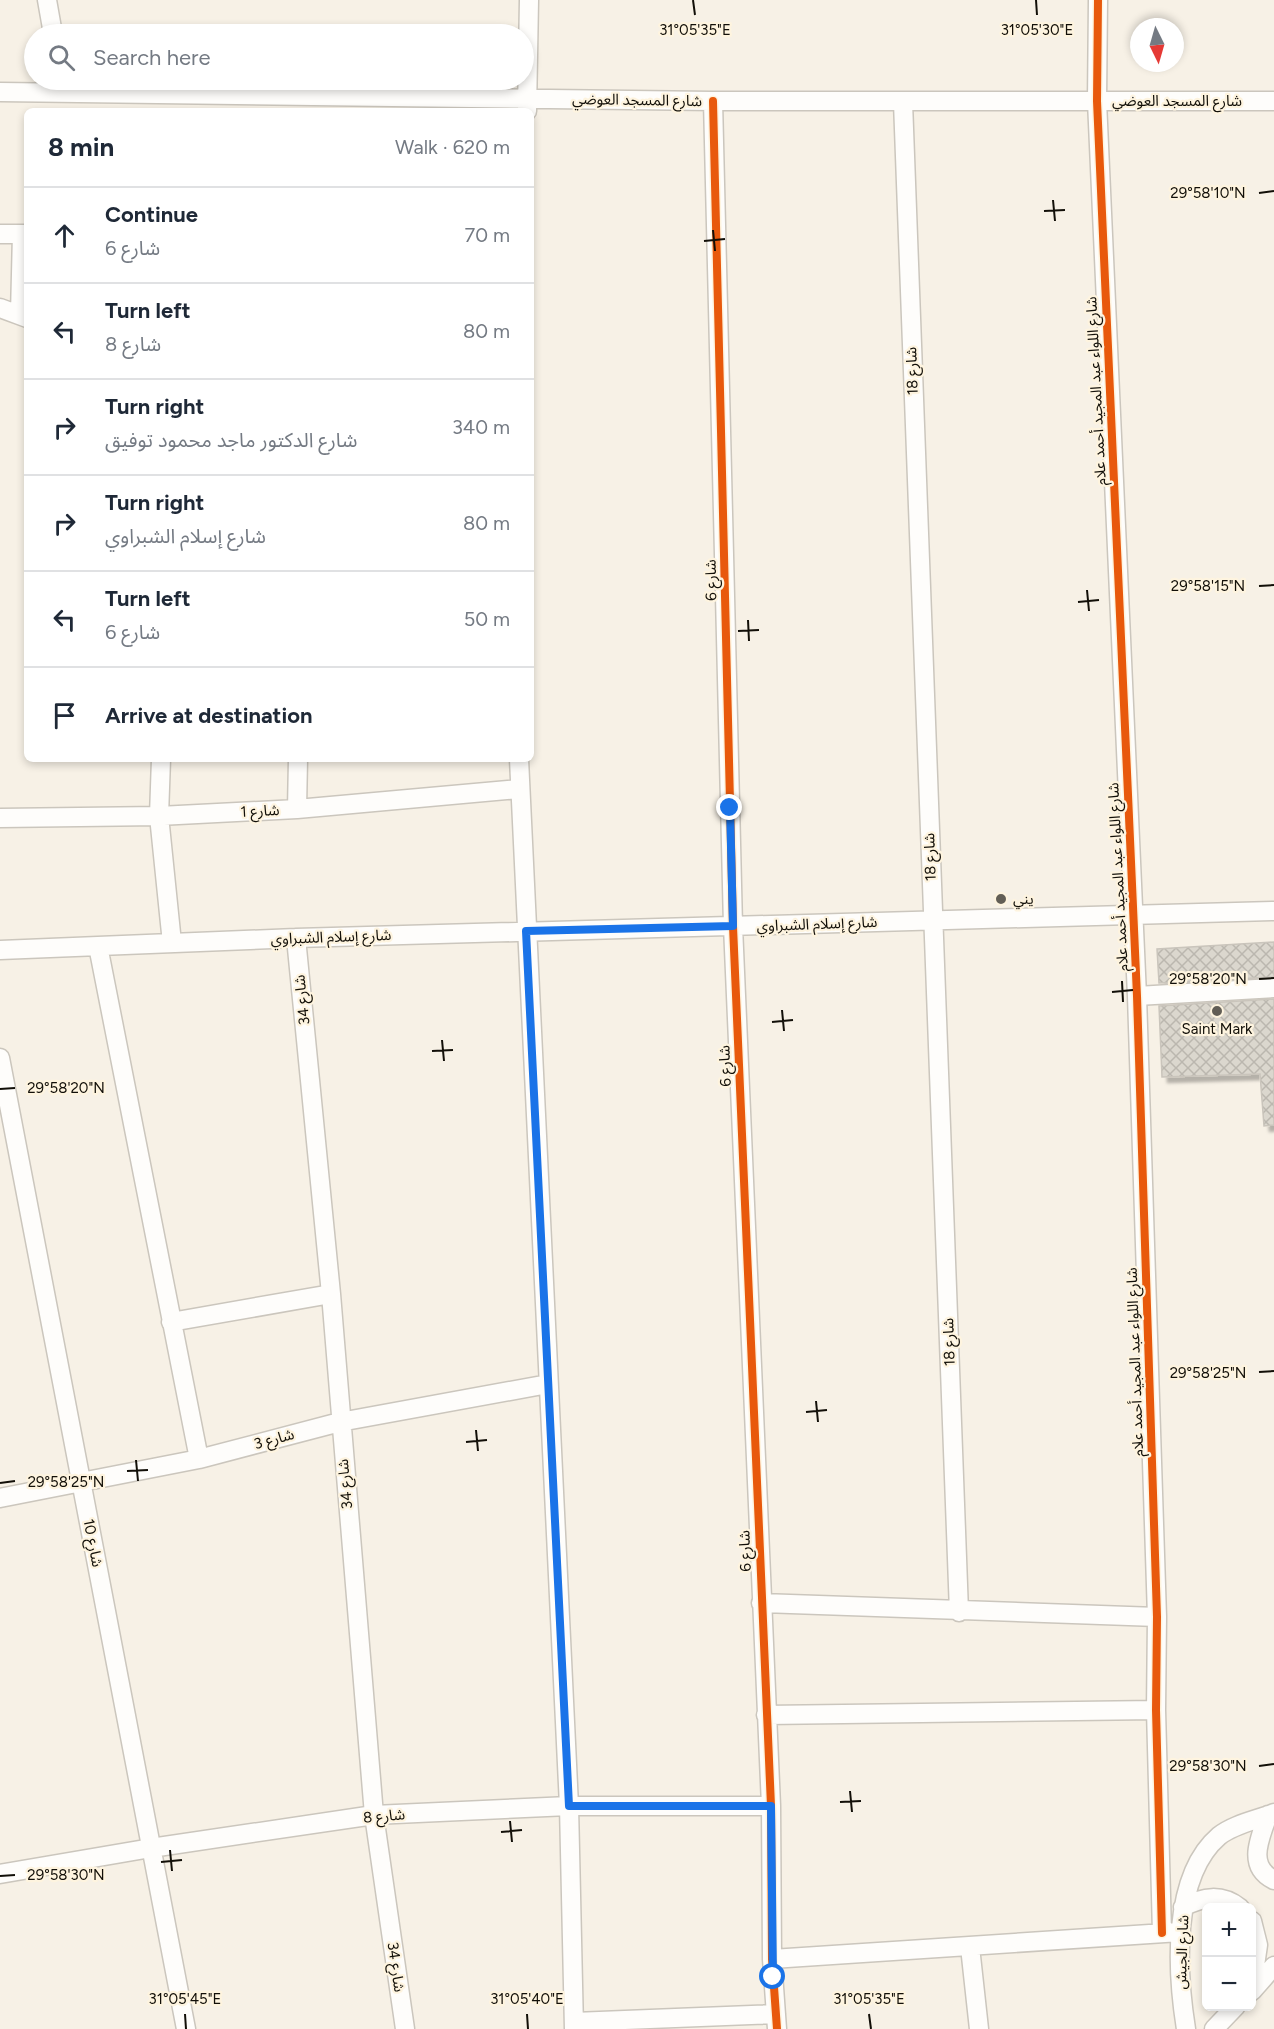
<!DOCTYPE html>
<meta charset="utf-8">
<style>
:root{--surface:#fff;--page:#f2f2f3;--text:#1f2937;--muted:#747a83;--line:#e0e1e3}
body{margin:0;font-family:Figtree,"Noto Sans Arabic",sans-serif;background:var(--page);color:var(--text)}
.controls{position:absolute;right:18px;bottom:18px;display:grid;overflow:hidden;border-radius:9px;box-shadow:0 3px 9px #0003}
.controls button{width:54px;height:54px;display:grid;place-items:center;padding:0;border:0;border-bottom:2px solid var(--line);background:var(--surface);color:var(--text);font:30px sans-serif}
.compass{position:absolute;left:1130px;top:18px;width:54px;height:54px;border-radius:50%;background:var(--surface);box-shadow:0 3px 9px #0003;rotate:175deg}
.stop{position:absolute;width:18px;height:18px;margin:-14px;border:4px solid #1a73e8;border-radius:50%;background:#fff}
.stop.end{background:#1a73e8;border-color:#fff;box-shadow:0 2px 6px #0008}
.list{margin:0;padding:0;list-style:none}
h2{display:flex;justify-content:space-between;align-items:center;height:78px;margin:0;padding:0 24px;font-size:26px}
h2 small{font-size:20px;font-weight:400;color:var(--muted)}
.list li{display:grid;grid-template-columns:39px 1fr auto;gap:18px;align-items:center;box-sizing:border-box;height:96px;padding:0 24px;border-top:2px solid var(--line)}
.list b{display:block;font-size:22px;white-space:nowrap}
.list p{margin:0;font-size:20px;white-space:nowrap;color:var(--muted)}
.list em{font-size:20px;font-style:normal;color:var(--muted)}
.icon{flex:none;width:33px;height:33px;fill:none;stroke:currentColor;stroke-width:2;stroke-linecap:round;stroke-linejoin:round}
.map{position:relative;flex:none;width:1274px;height:2029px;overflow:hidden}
.search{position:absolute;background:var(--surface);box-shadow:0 3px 9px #0003;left:24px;top:24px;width:510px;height:66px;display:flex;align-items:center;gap:15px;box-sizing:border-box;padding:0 21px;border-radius:33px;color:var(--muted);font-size:22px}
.panel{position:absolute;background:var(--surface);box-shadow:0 3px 9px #0003;left:24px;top:108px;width:510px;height:654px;border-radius:9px}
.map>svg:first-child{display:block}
</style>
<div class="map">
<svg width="1274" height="2029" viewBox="0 0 1274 2029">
<defs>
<pattern id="building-cross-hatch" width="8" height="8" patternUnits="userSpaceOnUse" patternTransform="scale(1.5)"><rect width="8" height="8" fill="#dbd7ce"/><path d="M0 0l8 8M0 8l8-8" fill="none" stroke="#bbb7af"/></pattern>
<filter id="shadow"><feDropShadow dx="5.5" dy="5.5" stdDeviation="1.5" flood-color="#0004"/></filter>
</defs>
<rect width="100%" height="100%" fill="#f7f1e6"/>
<path fill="url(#building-cross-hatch)" stroke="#cac5bc" stroke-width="1.5" filter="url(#shadow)" d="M1274 942V977L1159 983 1157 949Z
M1274 999V1125L1264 1126 1260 1074 1162 1077 1159 1006Z"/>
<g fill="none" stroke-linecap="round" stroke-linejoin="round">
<g stroke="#cbc6bd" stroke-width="21">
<path id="minor" d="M47 0 53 34
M1098 0 1097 101 1137 996 1157 1617 1156 1710 1162 1933
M0 92 713 101H1274
M713 101 733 926 771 1806 772 1959 777 2029
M903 102 959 1612
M527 111 529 0
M0 234H27
M0 308 27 318
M20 314 22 234
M161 759 159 816 172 943
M519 759 569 1806 574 2029
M297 809 298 759
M0 818 159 816 297 809 519 789
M296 938 331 1294 374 1815 405 2029
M98 946 199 1459
M0 950 296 938 1274 911
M1137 996 1274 988
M0 1058 186 2029
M171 1322 331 1294
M0 1498 199 1459 340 1422 548 1384
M761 1603 1157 1617
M766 1715 1156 1710
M1268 1815C1260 1838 1246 1866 1274 1880
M0 1874 151 1848 374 1815 569 1806H771
M1183 1907C1203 1897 1221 1893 1240 1908
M1252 1921 1258 1945 1252 1986
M970 1947 979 2029
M772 1959 1180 1932
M1252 1991 1274 1966
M574 2022 776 2014
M1186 2029C1177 1973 1171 1877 1219 1836 1234 1824 1257 1820 1274 1813
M1214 2029 1236 2006"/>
</g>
<use href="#minor" stroke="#fefdfb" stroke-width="18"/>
<g stroke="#fef4df" stroke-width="11">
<path id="cycleway" d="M1098 0 1097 101 1137 996 1157 1617 1156 1710 1162 1933
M713 101 733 926 771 1806 772 1959 777 2029"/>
</g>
<use href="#cycleway" stroke="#e8590c" stroke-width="8"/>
</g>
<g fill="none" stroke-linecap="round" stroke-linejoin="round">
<path stroke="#1a73e8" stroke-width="8" d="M730 808 733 926 526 931 569 1806H771L773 1977"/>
</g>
<path fill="none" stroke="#120f08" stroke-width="2" d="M693 0 695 15M1036 0 1037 15M1259 193 1274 191M1053 200 1055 221M1044 211 1065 210M713 230 715 251M704 241 725 239M1259 586 1274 585M1087 590 1089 611M1078 602 1099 600M748 620 749 641M738 631 759 630M1259 979 1274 978M1122 981 1123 1002M1112 992 1133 990M782 1010 784 1031M772 1022 793 1020M442 1040 444 1061M432 1051 453 1050M0 1089 15 1088M1259 1372 1274 1371M816 1401 818 1422M806 1412 827 1410M476 1430 478 1451M466 1442 487 1440M136 1460 138 1481M127 1471 148 1470M0 1483 15 1481M1259 1766 1274 1764M850 1791 852 1812M840 1802 861 1801M510 1821 512 1842M501 1832 522 1830M170 1850 172 1871M161 1862 182 1860M0 1876 15 1875M185 2014 186 2029M527 2014 528 2029M869 2014 871 2029"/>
<g fill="#625e56" stroke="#fef4df" stroke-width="2">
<circle cx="1001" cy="899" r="6"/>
<circle cx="1217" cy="1011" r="6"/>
</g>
<g text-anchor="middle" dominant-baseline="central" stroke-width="4.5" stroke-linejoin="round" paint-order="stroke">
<g font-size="15" fill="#120f08" stroke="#fef4df">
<text transform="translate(637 100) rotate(1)">شارع المسجد العوضي</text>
<text x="1177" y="101">شارع المسجد العوضي</text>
<text transform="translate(912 371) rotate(-92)">شارع 18</text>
<text transform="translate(1096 391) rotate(-93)">شارع اللواء عبد المجيد أحمد علام</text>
<text transform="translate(711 580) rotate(-91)">شارع 6</text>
<text transform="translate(260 811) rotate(-3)">شارع 1</text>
<text transform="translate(930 857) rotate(-92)">شارع 18</text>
<text transform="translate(1118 877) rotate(-93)">شارع اللواء عبد المجيد أحمد علام</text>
<text transform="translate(817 924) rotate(-2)">شارع إسلام الشبراوي</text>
<text transform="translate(331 937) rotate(-2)">شارع إسلام الشبراوي</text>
<text transform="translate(302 1000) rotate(-96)">شارع 34</text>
<text transform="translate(725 1066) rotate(-92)">شارع 6</text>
<text transform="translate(949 1342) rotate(-92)">شارع 18</text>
<text transform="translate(1135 1362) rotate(-92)">شارع اللواء عبد المجيد أحمد علام</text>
<text transform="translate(274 1439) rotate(-15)">شارع 3</text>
<text transform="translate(345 1484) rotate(-95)">شارع 34</text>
<text transform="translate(93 1543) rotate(79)">شارع 10</text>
<text transform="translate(745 1551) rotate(-92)">شارع 6</text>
<text transform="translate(384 1816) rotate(-5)">شارع 8</text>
<text transform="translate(1182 1952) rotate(-88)">شارع الجيش</text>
<text transform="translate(396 1967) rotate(82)">شارع 34</text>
</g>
<g font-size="15" fill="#120f08" stroke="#fef4df" text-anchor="start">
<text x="1013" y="899">يني</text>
<text x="1217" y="1029" text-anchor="middle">Saint Mark</text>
</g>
</g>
<g font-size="15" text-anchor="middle" fill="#120f08" stroke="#fef4df" stroke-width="4.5" stroke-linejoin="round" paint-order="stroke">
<text x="695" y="35">31°05'35"E</text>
<text x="1037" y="35">31°05'30"E</text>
<text x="1208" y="198">29°58'10"N</text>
<text x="1208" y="591">29°58'15"N</text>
<text x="1208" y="984">29°58'20"N</text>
<text x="66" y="1093">29°58'20"N</text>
<text x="1208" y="1378">29°58'25"N</text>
<text x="66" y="1487">29°58'25"N</text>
<text x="1208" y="1771">29°58'30"N</text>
<text x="66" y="1880">29°58'30"N</text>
<text x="185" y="2004">31°05'45"E</text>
<text x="527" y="2004">31°05'40"E</text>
<text x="869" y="2004">31°05'35"E</text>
</g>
</svg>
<div class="controls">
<button>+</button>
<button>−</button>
</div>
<svg class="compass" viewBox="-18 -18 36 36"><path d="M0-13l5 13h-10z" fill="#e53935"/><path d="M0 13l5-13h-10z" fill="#747a83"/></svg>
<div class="stop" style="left:773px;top:1977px"></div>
<div class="stop end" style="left:730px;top:808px"></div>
<div class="search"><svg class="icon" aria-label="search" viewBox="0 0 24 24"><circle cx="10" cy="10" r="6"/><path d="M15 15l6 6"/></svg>Search here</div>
<section class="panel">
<h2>8 min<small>Walk · 620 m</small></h2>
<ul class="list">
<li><svg class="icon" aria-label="ahead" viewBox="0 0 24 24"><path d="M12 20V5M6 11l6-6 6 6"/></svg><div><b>Continue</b><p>شارع 6</p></div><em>70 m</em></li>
<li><svg class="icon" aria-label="left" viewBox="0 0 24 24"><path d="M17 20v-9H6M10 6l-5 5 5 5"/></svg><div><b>Turn left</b><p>شارع 8</p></div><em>80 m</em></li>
<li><svg class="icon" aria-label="right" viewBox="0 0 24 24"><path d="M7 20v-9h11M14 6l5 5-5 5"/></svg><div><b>Turn right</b><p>شارع الدكتور ماجد محمود توفيق</p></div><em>340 m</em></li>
<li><svg class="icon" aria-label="right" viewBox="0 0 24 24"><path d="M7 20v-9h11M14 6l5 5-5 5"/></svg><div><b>Turn right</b><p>شارع إسلام الشبراوي</p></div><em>80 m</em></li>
<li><svg class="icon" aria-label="left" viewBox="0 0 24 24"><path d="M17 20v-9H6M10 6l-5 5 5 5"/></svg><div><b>Turn left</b><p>شارع 6</p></div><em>50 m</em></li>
<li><svg class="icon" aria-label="arrive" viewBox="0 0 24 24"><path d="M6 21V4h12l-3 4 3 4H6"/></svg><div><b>Arrive at destination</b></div></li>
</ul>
</section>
</div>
